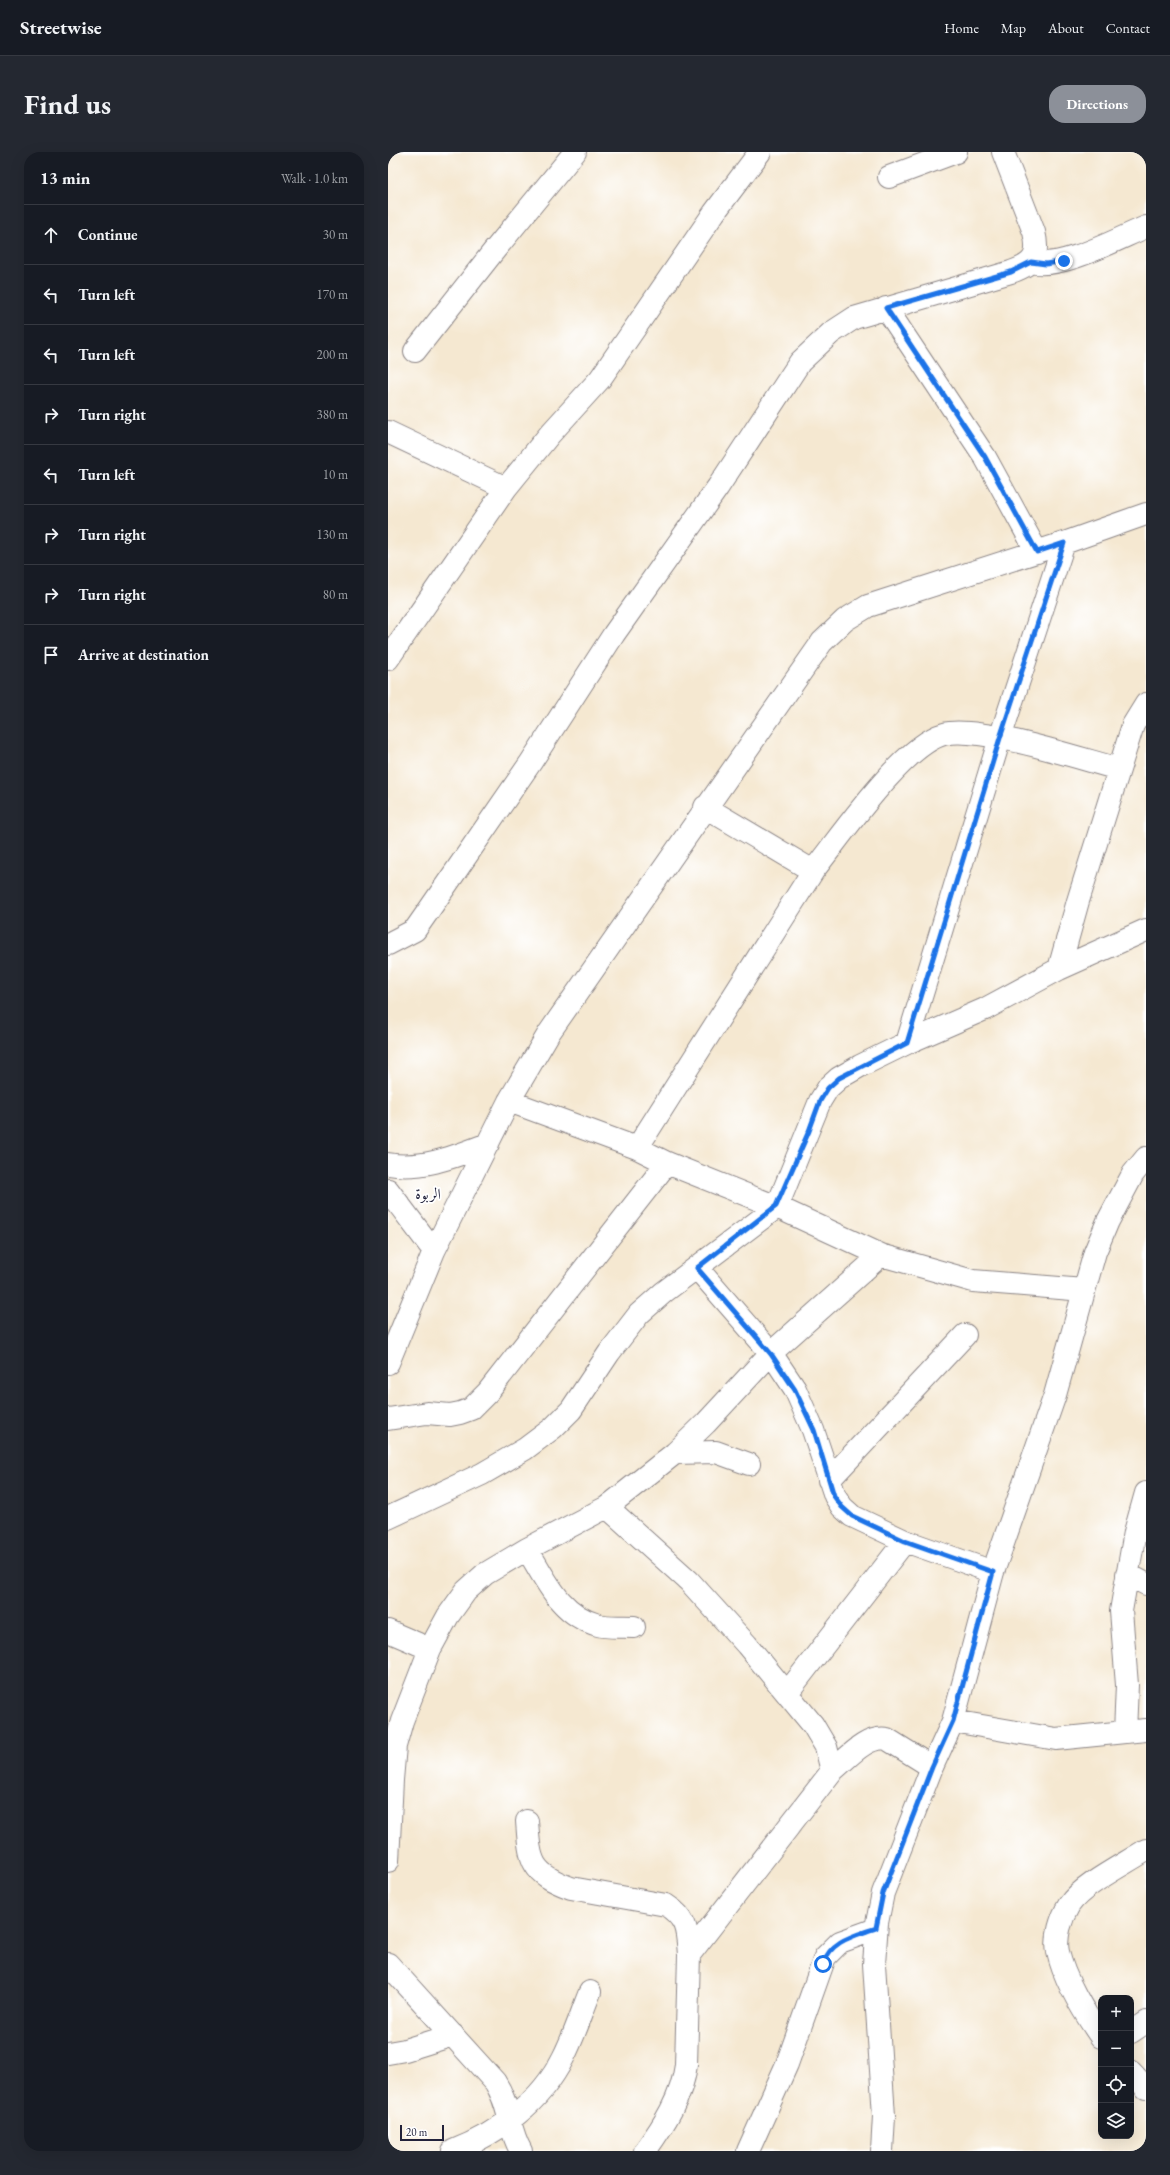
<!DOCTYPE html>
<meta charset="utf-8">
<style>
:root{--surface:#171b24;--page:#242831;--text:#f1f3f6;--muted:#9ea1a6;--line:#363941;--accent:#8c9099}
body{margin:0;font-family:"EB Garamond",Amiri,serif;background:var(--page);color:var(--text)}
.controls{position:absolute;right:12px;bottom:12px;display:grid;overflow:hidden;border-radius:8px;box-shadow:0 4px 16px #0002}
.controls button{width:36px;height:36px;display:grid;place-items:center;padding:0;border:0;border-bottom:1px solid var(--line);background:var(--surface);color:var(--text);font:20px sans-serif}
.scale{position:absolute;left:12px;bottom:10px;width:44px;box-sizing:border-box;padding-left:4px;border:2px solid #22223b;border-top:0;font-size:11px;line-height:14px;white-space:nowrap;color:#22223b;-webkit-text-stroke:3px #fff;paint-order:stroke}
.stop{position:absolute;width:12px;height:12px;margin:-9px;border:3px solid #1a73e8;border-radius:50%;background:#fff}
.stop.end{background:#1a73e8;border-color:#fff;box-shadow:0 1px 4px #0008}
.list{margin:0;padding:0;list-style:none}
h2{display:flex;justify-content:space-between;align-items:center;height:52px;margin:0;padding:0 16px;font-size:17px}
h2 small{font-size:13px;font-weight:400;color:var(--muted)}
.list li{display:grid;grid-template-columns:26px 1fr auto;gap:12px;align-items:center;box-sizing:border-box;height:60px;padding:0 16px;border-top:1px solid var(--line)}
.list b{display:block;font-size:15px;white-space:nowrap}
.list em{font-size:13px;font-style:normal;color:var(--muted)}
.icon{flex:none;width:22px;height:22px;fill:none;stroke:currentColor;stroke-width:2;stroke-linecap:round;stroke-linejoin:round}
.map{position:relative;flex:none;width:758px;height:1999px;overflow:hidden;border-radius:16px}
header{display:flex;align-items:center;gap:24px;box-sizing:border-box;height:56px;padding:0 20px;background:var(--surface);border-bottom:1px solid var(--line)}
header strong{font-size:19px}
nav{display:flex;gap:22px;margin-inline-start:auto;font-size:14px}
.intro{display:flex;align-items:center;justify-content:space-between;box-sizing:border-box;height:96px;padding:0 24px}
h1{margin:0;font-size:28px}
.button{padding:10px 18px;border-radius:16px;background:var(--accent);color:#fff;font-size:14px;font-weight:700}
main{display:flex;gap:24px;padding:0 24px}
aside{flex:1;background:var(--surface);border-radius:16px;box-shadow:0 4px 16px #0002}
.map>svg:first-child{display:block}
</style>
<header>
<strong>Streetwise</strong>
<nav><a>Home</a><a>Map</a><a>About</a><a>Contact</a></nav>
</header>
<div class="intro"><h1>Find us</h1><a class="button">Directions</a></div>
<main>
<aside>
<h2>13 min<small>Walk · 1.0 km</small></h2>
<ul class="list">
<li><svg class="icon" aria-label="ahead" viewBox="0 0 24 24"><path d="M12 20V5M6 11l6-6 6 6"/></svg><div><b>Continue</b></div><em>30 m</em></li>
<li><svg class="icon" aria-label="left" viewBox="0 0 24 24"><path d="M17 20v-9H6M10 6l-5 5 5 5"/></svg><div><b>Turn left</b></div><em>170 m</em></li>
<li><svg class="icon" aria-label="left" viewBox="0 0 24 24"><path d="M17 20v-9H6M10 6l-5 5 5 5"/></svg><div><b>Turn left</b></div><em>200 m</em></li>
<li><svg class="icon" aria-label="right" viewBox="0 0 24 24"><path d="M7 20v-9h11M14 6l5 5-5 5"/></svg><div><b>Turn right</b></div><em>380 m</em></li>
<li><svg class="icon" aria-label="left" viewBox="0 0 24 24"><path d="M17 20v-9H6M10 6l-5 5 5 5"/></svg><div><b>Turn left</b></div><em>10 m</em></li>
<li><svg class="icon" aria-label="right" viewBox="0 0 24 24"><path d="M7 20v-9h11M14 6l5 5-5 5"/></svg><div><b>Turn right</b></div><em>130 m</em></li>
<li><svg class="icon" aria-label="right" viewBox="0 0 24 24"><path d="M7 20v-9h11M14 6l5 5-5 5"/></svg><div><b>Turn right</b></div><em>80 m</em></li>
<li><svg class="icon" aria-label="arrive" viewBox="0 0 24 24"><path d="M6 21V4h12l-3 4 3 4H6"/></svg><div><b>Arrive at destination</b></div></li>
</ul>
</aside>
<div class="map">
<svg width="758" height="1999" viewBox="0 0 758 1999">
<rect width="100%" height="100%" fill="#fff"/>
<filter id="ink" filterUnits="userSpaceOnUse"><feTurbulence type="fractalNoise" baseFrequency=".025" numOctaves="2"/><feDisplacementMap in="SourceGraphic" scale="8" xChannelSelector="R" yChannelSelector="G"/><feConvolveMatrix kernelMatrix="1 2 1 2 8 2 1 2 1" color-interpolation-filters="sRGB"/></filter>
<filter id="wash" filterUnits="userSpaceOnUse"><feTurbulence type="fractalNoise" baseFrequency=".012" numOctaves="4" result="noise"/><feDisplacementMap in="SourceGraphic" scale="16" xChannelSelector="R" yChannelSelector="G"/><feGaussianBlur stdDeviation="0.9" result="paint"/><feColorMatrix in="noise" values="0 0 0 0 0 0 0 0 0 0 0 0 0 0 0 0 0 1.4 0 .05"/><feComposite in="paint" operator="in"/></filter>
<g filter="url(#wash)">
<rect width="100%" height="100%" fill="#f5e8d1"/>
</g>
<g filter="url(#ink)">
<g fill="none" stroke-linecap="round" stroke-linejoin="round">
<g stroke="#8c8586" stroke-width="24">
<path id="minor" d="M501 25 568 0
M643 110C673 118 729 87 758 75
M498 156 597 305 649 400
M27 199 105 100 187 0
M0 280 118 336
M0 507 118 336 162 282 212 227 326 61 372 0
M317 655 425 719C453 684 515 593 556 582 590 573 693 607 731 617
M0 792 27 778 41 758 143 610 226 482 330 335 412 210 443 181 466 166 623 120C646 112 652 104 646 80L615 0
M671 817 690 749 745 573 758 552
M519 891 612 586 676 391
M121 949 249 996 279 1011 389 1055 493 1103 585 1129 696 1138
M249 996 425 719
M0 1012C36 1018 68 1004 100 992
M0 1038 46 1099
M309 1116 383 1201 407 1237 425 1278 447 1344 454 1355 464 1364 517 1389 605 1420
M0 1211 46 1099 121 949 161 881 434 490 457 468 480 454 676 391 758 362
M0 1267 39 1261 62 1263 72 1261 83 1257 100 1240 279 1011
M287 1301 318 1271 383 1201 493 1103
M441 1328 577 1183
M219 1355 301 1429 359 1493 425 1573 438 1595 444 1619 301 1803 298 1913C294 1945 276 1973 257 1999
M0 1366 94 1322 137 1297 165 1276 183 1258 221 1201 251 1162 276 1140 389 1055 432 949 440 936 451 926 472 914 519 891 597 857 671 817 758 778
M139 1397C158 1428 172 1463 210 1473 221 1476 235 1474 246 1475
M739 1422 758 1432
M0 1479 42 1497
M399 1541 517 1389
M565 1569 668 1587 737 1580 739 1533 733 1459 747 1380 758 1341
M737 1580 758 1578
M444 1619C459 1607 478 1583 499 1587L544 1615
M139 1669C142 1709 142 1721 183 1736L278 1753C300 1767 299 1779 301 1803
M0 1709 4 1628 7 1594 14 1569 42 1497 60 1464 78 1439 97 1422 139 1397 219 1355 287 1301 328 1300 361 1312
M0 1812 107 1930C122 1953 120 1977 133 1999
M743 1880 758 1870
M713 1885C697 1862 676 1827 670 1800 667 1785 673 1766 681 1753 694 1733 737 1712 758 1698
M0 1901 17 1898 65 1883
M743 1920 758 1936
M65 1999C111 1981 153 1950 175 1906 186 1885 193 1862 202 1840
M360 1999 399 1912 437 1805 452 1790 488 1777
M494 1999 496 1964 486 1812 489 1771 495 1741 544 1615 565 1569 605 1420 667 1243 707 1100 720 1069 745 1022 758 1006"/>
</g>
<use href="#minor" stroke="#fff" stroke-width="22"/>
</g>
</g>
<g fill="none" stroke-linecap="round" stroke-linejoin="round" filter="url(#ink)">
<path stroke="#1a73e8" stroke-width="5" d="M435 1812C443 1788 466 1784 488 1776L495 1741 544 1615 565 1569 605 1420 517 1389 464 1364 454 1355 446 1344 426 1278 407 1238 383 1202 309 1116 388 1054 421 979 432 949 440 936 451 926 519 891 612 586 676 391 649 400 597 305 498 156 623 120 643 110 658 112 676 109"/>
</g>
<g text-anchor="middle" dominant-baseline="central" stroke-width="3.5" stroke-linejoin="round" paint-order="stroke">
<g font-size="15" fill="#22223b" stroke="#fff">
<text x="40" y="1041">الربوة</text>
</g>
</g>
</svg>
<div class="controls">
<button>+</button>
<button>−</button>
<button><svg class="icon" aria-label="locate" viewBox="0 0 24 24"><circle cx="12" cy="12" r="6"/><path d="M12 2v4M12 18v4M2 12h4M18 12h4"/></svg></button>
<button><svg class="icon" aria-label="layers" viewBox="0 0 24 24"><path d="M12 4l9 5-9 5-9-5zM3 14l9 5 9-5"/></svg></button>
</div>
<div class="scale">20 m</div>
<div class="stop" style="left:435px;top:1812px"></div>
<div class="stop end" style="left:676px;top:109px"></div>
</div>
</main>
